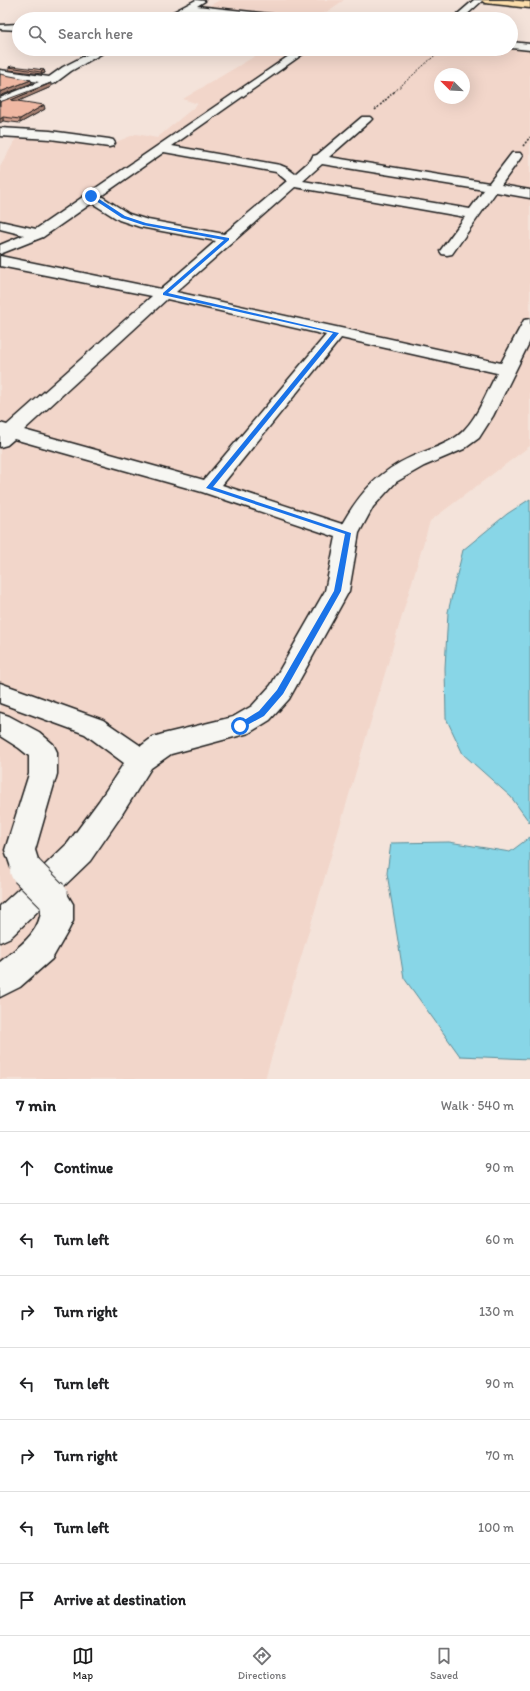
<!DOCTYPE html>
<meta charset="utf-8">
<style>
:root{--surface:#fff;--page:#f2f2f2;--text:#202124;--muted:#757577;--line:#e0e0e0;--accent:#1c1c1c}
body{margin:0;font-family:Itim,sans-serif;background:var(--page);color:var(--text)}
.compass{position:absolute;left:434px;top:68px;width:36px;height:36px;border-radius:50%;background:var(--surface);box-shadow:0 4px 16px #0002;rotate:294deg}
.stop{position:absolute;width:12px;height:12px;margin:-9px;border:3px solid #1a73e8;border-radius:50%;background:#fff}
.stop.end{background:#1a73e8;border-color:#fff;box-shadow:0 1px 4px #0008}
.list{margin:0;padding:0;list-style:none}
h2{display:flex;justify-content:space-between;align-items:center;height:52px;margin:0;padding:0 16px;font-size:17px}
h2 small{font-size:13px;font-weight:400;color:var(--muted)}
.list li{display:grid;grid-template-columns:26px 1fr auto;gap:12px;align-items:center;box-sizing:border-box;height:72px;padding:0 16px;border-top:1px solid var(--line)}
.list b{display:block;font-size:15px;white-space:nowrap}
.list em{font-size:13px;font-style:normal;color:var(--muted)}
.icon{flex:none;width:22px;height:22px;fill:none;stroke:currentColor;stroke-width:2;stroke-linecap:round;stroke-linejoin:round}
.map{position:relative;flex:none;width:530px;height:1079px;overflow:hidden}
.search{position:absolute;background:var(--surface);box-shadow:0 4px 16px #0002;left:12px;right:12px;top:12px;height:44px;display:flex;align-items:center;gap:10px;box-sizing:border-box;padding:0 14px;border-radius:22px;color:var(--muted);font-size:15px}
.sheet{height:556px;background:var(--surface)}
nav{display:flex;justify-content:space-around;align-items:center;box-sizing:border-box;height:56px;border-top:1px solid var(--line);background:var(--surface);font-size:11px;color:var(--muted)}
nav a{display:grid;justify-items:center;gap:2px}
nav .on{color:var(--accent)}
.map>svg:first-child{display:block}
</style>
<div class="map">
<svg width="530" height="1079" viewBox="0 0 530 1079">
<rect width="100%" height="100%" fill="#f4e3da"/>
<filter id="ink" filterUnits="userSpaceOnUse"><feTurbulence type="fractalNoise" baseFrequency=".025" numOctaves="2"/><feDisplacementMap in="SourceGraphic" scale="8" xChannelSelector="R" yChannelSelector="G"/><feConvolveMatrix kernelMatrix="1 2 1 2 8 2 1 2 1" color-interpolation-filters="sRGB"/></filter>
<g filter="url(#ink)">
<path fill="#f2d6ca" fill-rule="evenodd" d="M220 0H344L316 19 222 10 225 8 208 6Z
M511 46 530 49V446L430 521 265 1079H0V167L17 137 55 139 101 148 136 134 157 138 198 104 183 99 267 49H511ZM440 74H464V98H440Z"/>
<path fill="#88d6e7" stroke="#5d8c96" d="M530 499V823L511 797 463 754 446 718 445 668 448 612 463 550 507 514Z
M530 837V1059L460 1056 404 978 387 873 391 843 449 842 510 852Z"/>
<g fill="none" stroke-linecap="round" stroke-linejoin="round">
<g stroke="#1c1c1c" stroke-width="3">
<path id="minor" d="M196 0 205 1 197 6 288 16 293 19H264L188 11 172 19H160Z
M474 0H483L462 19H452Z
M19 24V30L0 29V25Z
M511 42 530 44V50L511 48Z
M98 49H110L71 71 55 83 0 105V98L39 82 0 76V70L49 77 63 67Z
M299 49H310L172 146 280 165 287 168 295 174 311 160 313 156 317 155 362 117H370L372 119 370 121 329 157 489 183 512 153H520L522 156 501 185 530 190V198L496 192 452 254 447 255 442 254 440 251 465 217 295 187 176 292 501 363 522 324 524 320 530 319V341L493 416 479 438 464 449 424 466 396 482 373 507 359 533 349 591 289 699 270 720 249 733 171 754 151 768 119 819 90 861 63 887 73 904V921L68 931 52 959 20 987 0 997V962C18 947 41 933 41 908L11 937 0 942V906L25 883 15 879 5 850 29 774V756L19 748 0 736V713L9 716 39 732 53 744 57 752V774L35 850 41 869 68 843 99 801 124 763 85 734 0 703V683L103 720 141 746 153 737 163 734 233 717 252 706 271 685 325 591 336 537 202 492 14 439 7 445 0 447V423L7 425 152 296 0 266V256L161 289 216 241 140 227 119 220 92 203 43 237 0 254V245L24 235 0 229V221L36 229ZM164 152 276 172 287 181 224 234 148 220 129 214 101 196ZM322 164 484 190 470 209 303 181ZM167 299 326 335 204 480 24 430ZM341 338 497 373C487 391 479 414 465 429 452 444 429 449 411 457 378 472 360 493 342 524L222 485Z
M0 128 50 131 109 139 113 140 115 143 113 146 109 147 50 139 0 136Z"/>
</g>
<g stroke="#1c1c1c" stroke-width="3">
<path id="highway" d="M481 0H508L530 2V8L485 3Z"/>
</g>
<path stroke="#1c1c1c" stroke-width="1" stroke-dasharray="2 1.5" stroke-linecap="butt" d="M394 92 442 49"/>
<path stroke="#1c1c1c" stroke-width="1.5" stroke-dasharray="2 1.5" stroke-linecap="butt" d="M375 110 395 91
M523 146 530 137"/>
<use href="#minor" fill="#f6f6f2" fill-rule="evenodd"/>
<use href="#highway" fill="#fbddab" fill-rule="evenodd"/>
<g stroke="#1c1c1c" stroke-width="34" stroke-linecap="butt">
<path id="minor-bridge" d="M26 870 52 896"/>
</g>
<use href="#minor-bridge" stroke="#f6f6f2" stroke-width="32"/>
</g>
<path fill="#ce9e8c" stroke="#1c1c1c" d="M242 49H262L257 51Z
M9 67 44 70 45 73 42 74 9 70Z
M51 87 18 101 45 109 20 123 3 121 0 102Z"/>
<path fill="#a78172" stroke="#1c1c1c" d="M44 70 45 73 42 74 41 72Z
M31 80 32 83 0 96V92Z
M51 83V87L12 104 11 100Z
M44 105 45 109 20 123V119Z
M3 117V121L0 123V119Z"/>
<path fill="#efb8a3" stroke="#1c1c1c" d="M12 66 44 70 41 72 9 67Z
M0 74 31 80 0 92Z
M51 83 11 100 44 105 20 119 3 117 0 119V102Z"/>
</g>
<path fill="#1a73e8" d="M90 195H93L125 216 146 223 229 238V240L168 293 339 333 213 487 351 533 341 591 283 694 264 716 240 729 238 728V724L259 711 277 690 334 591 345 534 206 488 333 333 163 295V293L224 240 143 225 122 218 90 197Z"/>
</svg>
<svg class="compass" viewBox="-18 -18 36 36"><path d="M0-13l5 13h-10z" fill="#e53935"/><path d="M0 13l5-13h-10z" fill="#757577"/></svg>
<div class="stop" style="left:240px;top:726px"></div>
<div class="stop end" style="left:91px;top:196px"></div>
<div class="search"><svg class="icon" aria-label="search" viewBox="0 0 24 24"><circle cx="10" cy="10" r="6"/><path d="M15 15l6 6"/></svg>Search here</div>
</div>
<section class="sheet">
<h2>7 min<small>Walk · 540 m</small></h2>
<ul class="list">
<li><svg class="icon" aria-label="ahead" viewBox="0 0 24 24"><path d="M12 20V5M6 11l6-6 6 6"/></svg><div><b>Continue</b></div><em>90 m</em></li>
<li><svg class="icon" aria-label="left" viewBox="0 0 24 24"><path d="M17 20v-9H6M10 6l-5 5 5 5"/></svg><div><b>Turn left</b></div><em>60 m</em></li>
<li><svg class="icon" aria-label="right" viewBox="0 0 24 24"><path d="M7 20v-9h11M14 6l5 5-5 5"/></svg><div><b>Turn right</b></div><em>130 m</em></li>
<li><svg class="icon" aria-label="left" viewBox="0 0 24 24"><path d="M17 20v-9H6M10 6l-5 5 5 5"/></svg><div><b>Turn left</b></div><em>90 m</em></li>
<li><svg class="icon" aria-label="right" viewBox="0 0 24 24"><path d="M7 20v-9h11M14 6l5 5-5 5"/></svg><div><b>Turn right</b></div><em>70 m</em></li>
<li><svg class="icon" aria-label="left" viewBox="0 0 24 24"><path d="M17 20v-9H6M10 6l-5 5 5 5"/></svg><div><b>Turn left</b></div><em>100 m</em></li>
<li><svg class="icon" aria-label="arrive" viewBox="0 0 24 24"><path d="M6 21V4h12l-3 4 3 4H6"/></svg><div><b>Arrive at destination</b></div></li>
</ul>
</section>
<nav>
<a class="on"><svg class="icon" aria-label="map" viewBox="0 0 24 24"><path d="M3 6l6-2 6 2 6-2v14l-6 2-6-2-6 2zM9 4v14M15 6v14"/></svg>Map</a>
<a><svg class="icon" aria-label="directions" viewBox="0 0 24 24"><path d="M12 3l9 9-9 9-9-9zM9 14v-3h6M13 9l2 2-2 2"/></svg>Directions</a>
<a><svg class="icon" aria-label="saved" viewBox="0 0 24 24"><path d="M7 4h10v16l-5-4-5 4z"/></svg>Saved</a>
</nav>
